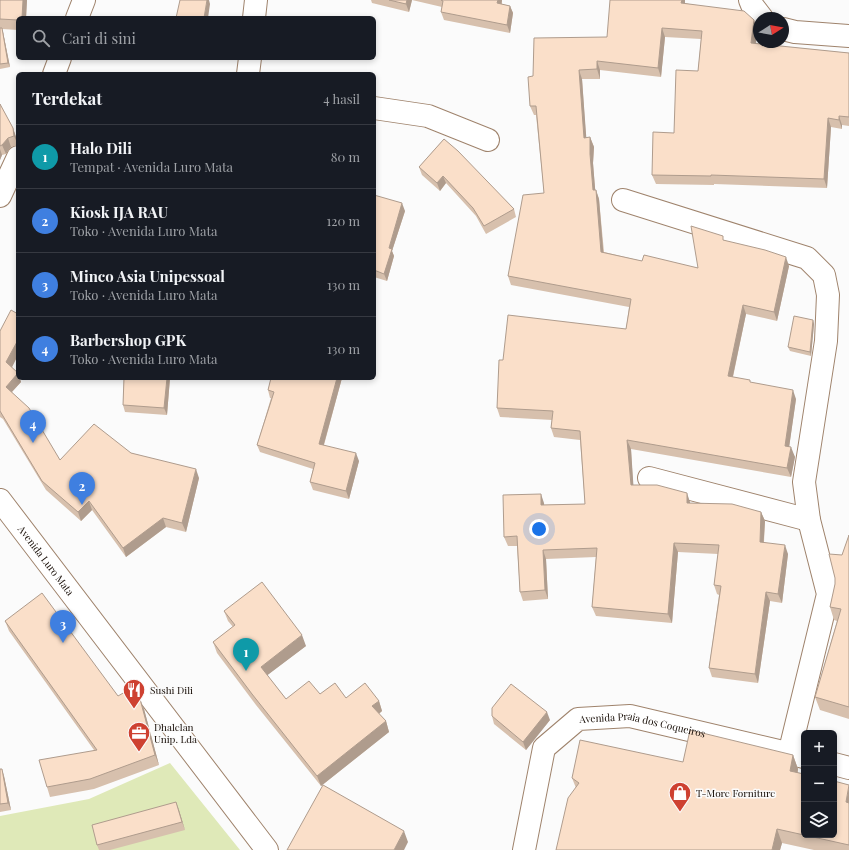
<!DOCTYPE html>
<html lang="id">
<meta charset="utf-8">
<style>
:root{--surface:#171b24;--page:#20242c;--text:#f1f3f6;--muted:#9ea1a6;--line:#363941;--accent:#8c9099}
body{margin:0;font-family:"Playfair Display",serif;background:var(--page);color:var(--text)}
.controls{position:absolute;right:12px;bottom:12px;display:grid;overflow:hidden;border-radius:6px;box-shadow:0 2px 6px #0003}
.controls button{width:36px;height:36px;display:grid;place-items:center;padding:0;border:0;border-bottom:1px solid var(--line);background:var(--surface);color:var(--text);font:20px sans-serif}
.compass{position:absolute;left:753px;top:12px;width:36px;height:36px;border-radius:50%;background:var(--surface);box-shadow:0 2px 6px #0003;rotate:79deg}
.you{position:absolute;left:539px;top:529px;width:14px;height:14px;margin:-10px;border:3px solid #fff;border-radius:50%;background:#1a73e8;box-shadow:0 0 0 6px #1a73e833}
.badge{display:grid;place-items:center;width:26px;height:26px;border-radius:50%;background:var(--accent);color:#fff;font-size:13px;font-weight:700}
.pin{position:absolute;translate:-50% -33px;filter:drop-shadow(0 1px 2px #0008)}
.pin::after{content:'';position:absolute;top:21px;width:14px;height:12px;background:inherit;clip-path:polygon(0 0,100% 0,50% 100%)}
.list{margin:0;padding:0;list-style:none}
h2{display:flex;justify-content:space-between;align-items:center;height:52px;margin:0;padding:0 16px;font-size:17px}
h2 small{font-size:13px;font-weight:400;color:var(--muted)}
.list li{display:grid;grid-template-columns:26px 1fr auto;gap:12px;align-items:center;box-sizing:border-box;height:64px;padding:0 16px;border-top:1px solid var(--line)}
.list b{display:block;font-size:15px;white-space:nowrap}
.list p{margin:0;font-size:13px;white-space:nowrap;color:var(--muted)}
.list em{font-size:13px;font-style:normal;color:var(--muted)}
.icon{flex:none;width:22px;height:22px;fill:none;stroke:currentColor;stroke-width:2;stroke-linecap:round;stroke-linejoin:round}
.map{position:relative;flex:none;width:849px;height:850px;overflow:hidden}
.search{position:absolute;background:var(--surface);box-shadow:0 2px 6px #0003;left:16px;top:16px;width:360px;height:44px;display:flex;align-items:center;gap:10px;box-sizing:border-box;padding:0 14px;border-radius:6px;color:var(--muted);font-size:15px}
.panel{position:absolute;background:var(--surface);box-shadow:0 2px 6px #0003;left:16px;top:72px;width:360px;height:308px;border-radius:6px}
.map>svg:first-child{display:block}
</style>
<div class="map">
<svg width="849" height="850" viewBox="0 0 849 850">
<rect width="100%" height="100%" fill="#fbfbfb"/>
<path fill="#dfe9b8" d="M170 763 240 850H0V816L89 799Z"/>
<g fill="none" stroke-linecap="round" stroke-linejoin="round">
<g stroke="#9f836c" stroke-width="24">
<g id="minor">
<path d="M750 0 752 5 762 18"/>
<path d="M77 18 84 0"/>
<path d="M254 18 256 0"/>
<path d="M783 29 795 32 849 36"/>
<path d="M54 74 60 58"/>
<path d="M248 74 250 58"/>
<path d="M374 108 428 116 488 140"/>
<path d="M0 196 18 157"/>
<path d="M623 200 807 258 824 275 828 295 826 341 804 482 809 520 828 594 789 754"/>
<path d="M649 478 809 520"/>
<path d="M834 764 849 768"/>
<path id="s1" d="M524 850 544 748 578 719 630 716 804 757"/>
</g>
</g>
<g stroke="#9f836c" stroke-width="24">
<g id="major">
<path id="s2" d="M0 500 267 850"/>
</g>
</g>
<use href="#minor" stroke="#fff" stroke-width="22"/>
<use href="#major" stroke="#fff" stroke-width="22"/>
</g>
<path fill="#d7c0ad" d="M0 0H27L26 18H18V30L2 29 3 32 10 67 0 69Z
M371 0H502V4L510 6 513 13 510 33 444 20 441 12 442 7 412 0 409 12 372 3Z
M685 1V3L754 20 757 29 756 44 849 53V126L842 125V129L831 127 827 188 714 184V185L656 184 652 175 674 133 698 71 701 39 665 37 661 77 600 70V79H582L586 138 590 137 594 147 593 163 595 190H596L599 199 604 252 642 261 698 268 724 240 789 266 777 321 746 314 733 377 796 399 789 447 795 457 791 477 631 449 633 485 690 502V503L761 512 765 521 764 542 788 554 782 603 770 601 758 683 712 677 709 668 719 595 717 594 714 585 718 554 678 552 672 623 596 616 592 607 596 557 546 559 548 599 523 601 520 592 517 546H508L504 537 544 503V505L585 504 580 440 554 437 551 428 552 420 500 417 497 408 503 360 626 329 629 307 511 285 508 276 544 193 536 115H534L530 106 533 76 607 37Z
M0 104 13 128 16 137 18 145 11 147 6 154 2 155 0 160Z
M444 139 514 209 516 217 486 234 476 216 446 183 440 191 422 175 419 167Z
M374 195 405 211 392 251 394 256 387 281 374 277Z
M18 314V355L12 367 21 382 12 392 60 460 131 453 199 478 186 532 166 527 126 557 92 510 81 521 46 490 3 419 0 417V331Z
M813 320 814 324 811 356 790 351 788 347Z
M124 378H170L167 415 125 412 123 405Z
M271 378H342L324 445 359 461 349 499 313 490 310 482 313 469 260 452 257 445 271 398H270L268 390Z
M849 535V719L820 710 815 697 837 621 834 620 830 607 842 555Z
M224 611 306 646 267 675 286 699 320 694 346 698 379 701 382 711 379 714 386 721 389 732 321 786 256 705 217 653 213 642 233 627 228 621Z
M5 621 118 696 144 709 159 765 94 789 50 797 47 787 94 750 9 631Z
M492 716 550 720 526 750 494 724Z
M793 755 798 769V773L849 785V850H814L782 843 780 850H556L576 788 572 778 683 762Z
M0 769 4 776 11 810 0 812Z
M176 802 185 830 110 850H99L97 845Z"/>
<path fill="#af9c8d" d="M23 0H27L26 18H22Z
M207 0H209L210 4 208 18H204Z
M407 0H412L409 12 406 4Z
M498 0H502L500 11 497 3Z
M682 0H685V12L681 3Z
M510 6 513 13 510 33 507 25Z
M754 20 757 29 755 52 751 43Z
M2 28 3 32 10 67 8 63Z
M662 28 665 37 661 77 658 68Z
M597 61 600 70V79L597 69Z
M579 70 582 79 587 147 584 138Z
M839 116 842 125V129L839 120Z
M828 118 831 127 827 188 824 179Z
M13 128 16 137 18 145 14 136Z
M590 137 594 147 593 163 596 199 593 190 590 154Z
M8 138 11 147 6 154 2 145Z
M0 149 2 155 0 160Z
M443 176 446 183 440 191 437 183Z
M596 190 599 199 604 261 601 252Z
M402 203 405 211 392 251 394 256 387 281 384 274 389 248Z
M786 257 789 266 777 321 774 312Z
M743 305 746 314 731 385 728 376Z
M813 320 814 324 811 356 810 352Z
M18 340V355L10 371 6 362Z
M18 373V378H20L21 382 9 395 6 387Z
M167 378H170L167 415 164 408Z
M337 378H342L322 451 319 444Z
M793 390 796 399 788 455 785 446Z
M627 440 631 449 634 494 631 485Z
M791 447 795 457 791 477 787 468Z
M356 453 359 461 349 499 346 491Z
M196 469 199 478 186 532 182 523Z
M687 493 690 502 691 512 687 503Z
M541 494 544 503 545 514 541 505Z
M89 501 92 510 81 521 78 512Z
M761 512 765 521 763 551 760 542Z
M163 518 166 527 126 557 123 548Z
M674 543 678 552 672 623 668 614Z
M785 545 788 554 782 603 778 594Z
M543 550 546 559 548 599 545 590Z
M766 592 770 601 758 683 755 674Z
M302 635 306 646 265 677 261 667Z
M140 699 144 709 159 765 155 755Z
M379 701 382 711 376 716 372 706Z
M547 712 550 720 526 750 523 742Z
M386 721 389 732 321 786 317 776Z
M793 755 798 769 795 785 790 771Z
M2 769 4 776 11 810 8 803Z
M849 787V812L846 802Z
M176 802 179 810 185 830 182 822Z
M777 829 782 843 780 850H772Z
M404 831 408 842 404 850H394Z"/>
<path fill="#fadfc9" stroke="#af9c8d" d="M0 0H23L22 18H18V20L0 19Z
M180 0H207L204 18H176Z
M389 0H407L406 4Z
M441 0H498L497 3 510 6 507 25 441 12 443 1Z
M610 0H682L681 3 744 11 754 20 751 43 849 53V117L839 116V120L828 118 824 179 711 175V176L652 175 653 132 674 133 676 70 698 71 702 31 662 28 658 68 597 61V69L579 70 584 138 590 137V154L593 190H596L601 252 642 261 644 255 698 268 691 226 723 236V240L765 250 786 257 774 312 743 305 728 376 750 380V382L793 390 785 446 791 447 787 468 627 440 631 485H657L687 493V503L732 504 761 512 760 542 785 545 778 594 766 592 755 674 709 668 721 586 714 585 719 545 674 543 668 614 592 607 597 548 543 550 545 590 520 592 517 536 504 537 503 495 541 494V505L585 504 580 431 551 428 553 411 497 408 499 360H503L508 315 626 329 631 299 508 276 523 195 544 193 536 106H530L528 77 533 76 534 38 607 37Z
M0 28H2L8 63 0 64Z
M0 104 13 128 14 136 8 138 2 145 0 146Z
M444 139 458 151 514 209 484 226 473 208 443 176 437 183 419 167Z
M374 195 402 203 389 248 392 249 384 274 374 270Z
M11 310 18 314V340L6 362 18 373 6 387 29 408 60 460 94 424 131 453 196 469 182 523 163 518 123 548 89 501 78 512 42 481 0 411V331Z
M794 316 813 320 810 352 788 347Z
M124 378H167L164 408 123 405Z
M271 378H337L319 444 356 453 346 491 310 482 315 463 257 445 274 392 268 390Z
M849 535V707L815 697 841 609 830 607 835 584V578L829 554 842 555Z
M262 582 302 635 261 667 286 699 309 681 320 694 335 683 346 698 365 683 379 701 372 706 386 721 317 776 252 694 213 642 235 625 224 611Z
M42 593 118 696 132 688 140 699 155 755 90 779 47 787 39 760 97 750 5 621Z
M511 684 547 712 523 742 492 716V708Z
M690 730 793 755 790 771 804 774V835L777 829 772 850H556L568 798 579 783 572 778 580 740 683 762Z
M0 769H2L8 803 0 804Z
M834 781 849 785 846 802 849 803V845L804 835H834Z
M323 785 404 831 394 850H287Z
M176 802 182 822 97 845 92 825Z"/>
<defs>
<g id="restaurant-pin" transform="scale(1.15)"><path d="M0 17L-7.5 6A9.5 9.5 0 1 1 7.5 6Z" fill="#ce4131" stroke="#fbfbfb"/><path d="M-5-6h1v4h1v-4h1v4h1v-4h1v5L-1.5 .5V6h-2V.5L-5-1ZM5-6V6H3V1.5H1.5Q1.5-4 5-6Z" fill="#fff"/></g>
<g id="office-pin" transform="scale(1.15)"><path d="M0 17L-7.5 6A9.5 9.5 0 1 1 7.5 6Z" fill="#ce4131" stroke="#fbfbfb"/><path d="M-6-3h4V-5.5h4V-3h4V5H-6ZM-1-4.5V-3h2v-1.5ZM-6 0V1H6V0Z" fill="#fff"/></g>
<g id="shop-pin" transform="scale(1.15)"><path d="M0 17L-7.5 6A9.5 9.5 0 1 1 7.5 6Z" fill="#ce4131" stroke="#fbfbfb"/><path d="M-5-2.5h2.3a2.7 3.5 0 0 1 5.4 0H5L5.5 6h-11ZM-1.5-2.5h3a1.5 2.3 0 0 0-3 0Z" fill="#fff"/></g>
</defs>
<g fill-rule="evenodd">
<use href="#restaurant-pin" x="134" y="690"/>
<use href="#office-pin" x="139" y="733"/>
<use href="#shop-pin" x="680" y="793"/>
</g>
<g text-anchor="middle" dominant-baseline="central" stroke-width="3" stroke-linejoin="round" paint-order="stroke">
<g font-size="10" fill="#150b04" stroke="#fbfbfb">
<text stroke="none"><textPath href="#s2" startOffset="76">Avenida Luro Mata</textPath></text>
<text stroke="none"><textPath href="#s1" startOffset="214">Avenida Praia dos Coqueiros</textPath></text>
</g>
<g font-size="10" fill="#150b04" stroke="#fbfbfb" text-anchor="start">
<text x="150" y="690">Sushi Dili</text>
<text x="154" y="727">Dhalelan<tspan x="154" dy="12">Unip. Lda</tspan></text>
<text x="696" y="793">T-More Forniture</text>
</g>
</g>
</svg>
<div class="controls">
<button>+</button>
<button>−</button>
<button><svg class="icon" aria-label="layers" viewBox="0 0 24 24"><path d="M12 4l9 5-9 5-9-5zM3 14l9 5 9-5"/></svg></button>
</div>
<svg class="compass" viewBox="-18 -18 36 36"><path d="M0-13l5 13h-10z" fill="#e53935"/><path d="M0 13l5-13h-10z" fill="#9ea1a6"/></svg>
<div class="you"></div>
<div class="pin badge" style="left:246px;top:671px;background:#0f9aa8">1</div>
<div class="pin badge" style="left:82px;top:505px;background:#3f7fe0">2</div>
<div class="pin badge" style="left:63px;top:643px;background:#3f7fe0">3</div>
<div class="pin badge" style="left:33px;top:443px;background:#3f7fe0">4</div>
<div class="search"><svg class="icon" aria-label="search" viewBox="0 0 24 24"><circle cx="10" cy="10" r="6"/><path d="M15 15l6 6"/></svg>Cari di sini</div>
<section class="panel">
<h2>Terdekat<small>4 hasil</small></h2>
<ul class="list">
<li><span class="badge" style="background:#0f9aa8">1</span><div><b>Halo Dili</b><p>Tempat · Avenida Luro Mata</p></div><em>80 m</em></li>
<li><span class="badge" style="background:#3f7fe0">2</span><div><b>Kiosk IJA RAU</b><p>Toko · Avenida Luro Mata</p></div><em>120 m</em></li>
<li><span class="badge" style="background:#3f7fe0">3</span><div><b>Minco Asia Unipessoal</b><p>Toko · Avenida Luro Mata</p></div><em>130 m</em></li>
<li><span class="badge" style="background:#3f7fe0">4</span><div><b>Barbershop GPK</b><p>Toko · Avenida Luro Mata</p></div><em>130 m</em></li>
</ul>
</section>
</div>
